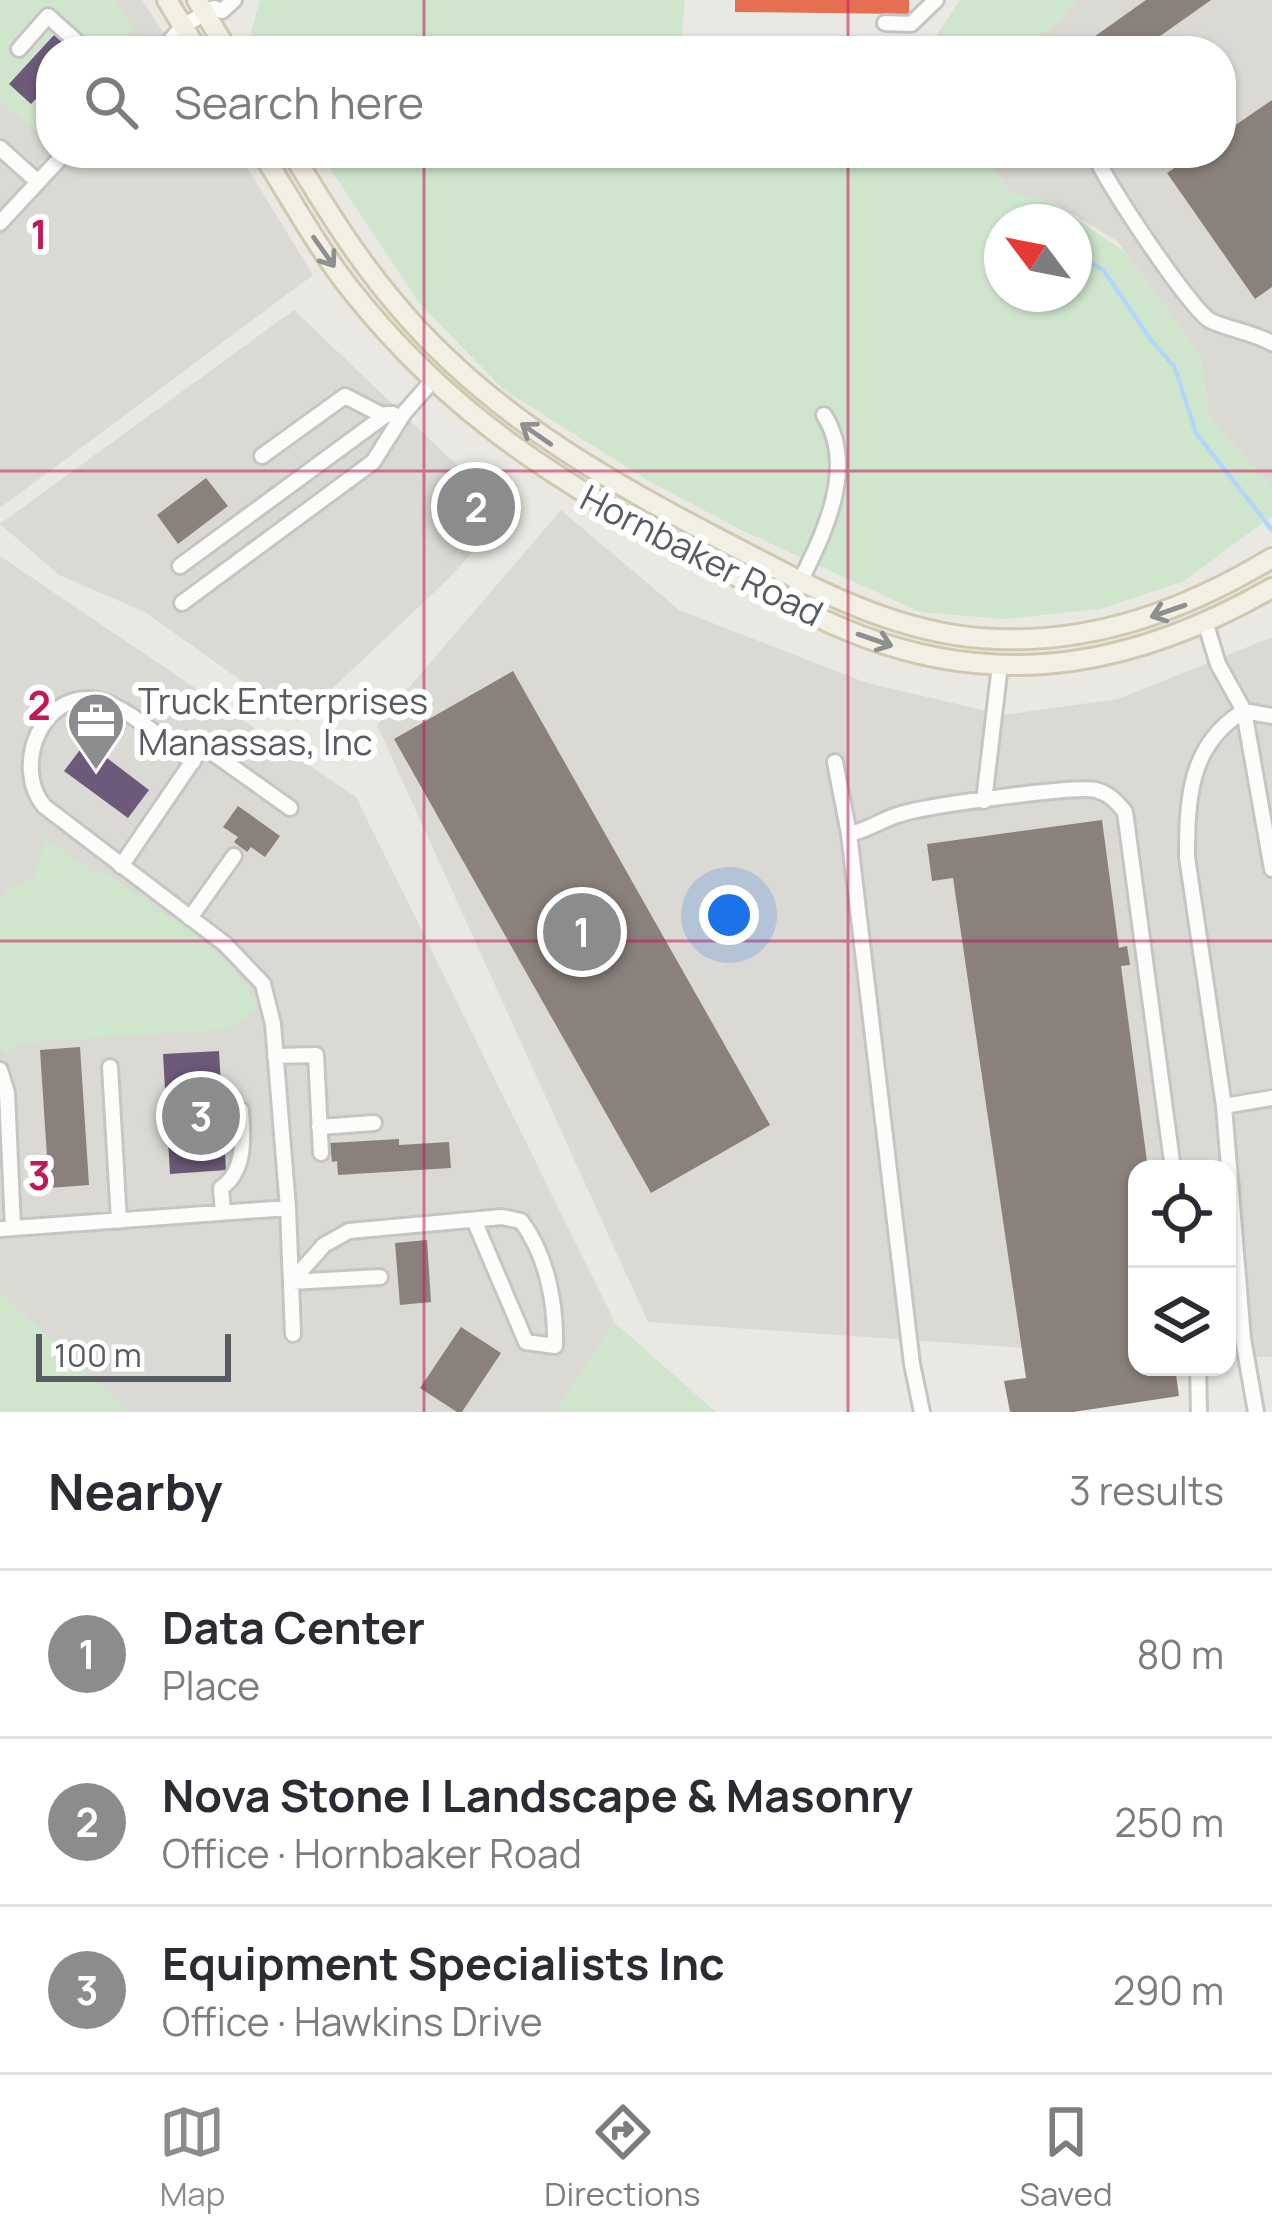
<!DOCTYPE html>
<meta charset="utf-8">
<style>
:root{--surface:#fff;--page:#f7f7f7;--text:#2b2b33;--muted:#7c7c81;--line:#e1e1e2;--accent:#8b8c8e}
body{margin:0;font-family:Manrope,sans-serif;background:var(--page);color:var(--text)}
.controls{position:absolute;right:36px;bottom:36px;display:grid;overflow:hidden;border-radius:24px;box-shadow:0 3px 9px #0004}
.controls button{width:108px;height:108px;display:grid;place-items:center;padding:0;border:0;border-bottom:3px solid var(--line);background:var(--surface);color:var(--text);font:60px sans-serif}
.compass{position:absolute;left:984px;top:204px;width:108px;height:108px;border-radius:50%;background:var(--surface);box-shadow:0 3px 9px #0004;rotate:302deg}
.scale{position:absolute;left:36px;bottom:30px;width:195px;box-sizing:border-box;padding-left:12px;border:6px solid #585b61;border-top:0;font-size:33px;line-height:42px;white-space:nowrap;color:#585b61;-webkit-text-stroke:9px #fff;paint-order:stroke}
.you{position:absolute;left:729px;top:915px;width:42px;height:42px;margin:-30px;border:9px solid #fff;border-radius:50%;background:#1a73e8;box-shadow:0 0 0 18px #1a73e833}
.badge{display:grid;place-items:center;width:78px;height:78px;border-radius:50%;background:var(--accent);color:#fff;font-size:39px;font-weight:700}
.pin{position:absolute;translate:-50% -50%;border:6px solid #fff;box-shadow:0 3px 12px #0006}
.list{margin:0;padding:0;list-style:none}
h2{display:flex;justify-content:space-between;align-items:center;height:156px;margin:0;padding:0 48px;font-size:51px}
h2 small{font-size:39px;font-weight:400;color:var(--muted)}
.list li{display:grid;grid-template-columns:78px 1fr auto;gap:36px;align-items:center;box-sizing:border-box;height:168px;padding:0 48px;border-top:3px solid var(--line)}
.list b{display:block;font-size:45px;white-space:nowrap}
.list p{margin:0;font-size:39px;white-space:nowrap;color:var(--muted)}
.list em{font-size:39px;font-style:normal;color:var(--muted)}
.icon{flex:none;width:66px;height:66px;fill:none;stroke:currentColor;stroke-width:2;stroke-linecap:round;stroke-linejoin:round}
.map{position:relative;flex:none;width:1272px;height:1412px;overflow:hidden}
.search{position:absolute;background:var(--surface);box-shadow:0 3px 9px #0004;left:36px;right:36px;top:36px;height:132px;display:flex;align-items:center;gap:30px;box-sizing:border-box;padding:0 42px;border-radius:48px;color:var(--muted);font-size:45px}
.sheet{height:660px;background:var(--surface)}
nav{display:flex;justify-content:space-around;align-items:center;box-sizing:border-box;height:168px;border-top:3px solid var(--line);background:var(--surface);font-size:33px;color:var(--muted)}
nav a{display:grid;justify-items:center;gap:6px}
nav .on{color:var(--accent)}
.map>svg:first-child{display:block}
</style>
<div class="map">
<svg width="1272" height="1412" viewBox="0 0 1272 1412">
<rect width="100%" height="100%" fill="#e9e8e2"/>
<path fill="#dad9d3" d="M0 0H142L176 51H51V153H238L313 275 0 508Z
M1077 0H1272V487L1209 416 1200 354 1117 241 1048 199 1009 193 985 153H1221V51H1020L1062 19Z
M294 310 508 514 448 579 298 721 145 612 59 575 0 524Z
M561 510 679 610 867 683 1004 715 1118 699 1272 637V1357L1227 1356V1169H1137L1126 1355 648 1322 377 725Z
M0 556 356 797 615 1323 555 1412H0Z"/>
<path fill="#cfe6cd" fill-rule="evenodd" d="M0 0H115L134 27 123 51H72L53 35 9 83H51V127L42 137 0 100Z
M260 0H685L681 44 928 48 960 0H1077L1062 19 1020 51H261L251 32Z
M320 153H985L1009 193 1048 199 1125 252 1200 354 1209 416 1272 487V516L1184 581 1100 609 1003 619 920 612 743 531 649 481 504 390 420 304ZM1002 222H1074V294H1002Z
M46 839 93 872 103 871C147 903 244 956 257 1009L230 1029 18 1043 6 1055 0 1048V900L7 891 34 877Z
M0 1292 130 1412H0Z
M615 1323 716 1412H555Z"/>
<path fill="#e76f51" d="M735 0H909V14L735 12Z"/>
<path fill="#6d597a" d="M54 35 72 51H51V83L31 104 9 84Z
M466 490 496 511 487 523 458 502Z
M86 742 149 790 128 818 64 771Z
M219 1051 226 1170 170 1174 163 1054Z"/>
<path fill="#8a817c" d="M1146 0H1211L1139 51H1074Z
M1272 100V287L1255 299 1167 173 1196 153H1221V135Z
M206 478 228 506 178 544 157 515Z
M513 671 770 1125 651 1193 394 739Z
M238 806 280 836 265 857 251 847 247 852 234 842 238 837 223 827Z
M1102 820 1119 948 1127 946 1130 965 1121 966 1148 1169H1137V1367H1175L1179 1396 1073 1412H1010L1004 1381 1026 1378 953 878 932 881 927 844Z
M80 1047 89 1185 49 1188 40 1050Z
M399 1139V1145L449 1142 451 1168 338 1175 337 1161 332 1162 330 1143Z
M427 1240 431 1302 400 1305 395 1243Z
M461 1327 501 1353 462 1412H457L420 1388Z"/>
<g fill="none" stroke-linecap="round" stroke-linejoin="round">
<path stroke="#b3d7f6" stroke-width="4.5" d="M1074 252 1104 271 1151 340 1175 368 1196 433 1272 530"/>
<g stroke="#c5c6c4" stroke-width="20">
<path id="minor" d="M885 23 911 24 936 0
M19 49 48 16 87 51
M161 51 183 26 214 8 222 11 234 0
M0 148 38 182
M1094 153C1102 177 1192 312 1211 321 1231 330 1252 332 1272 343
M0 223 65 153
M262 456 345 396 382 415 393 414
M180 566 387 414
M790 602C816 548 861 473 824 415
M182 603 373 462 404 413 433 380
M1206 625 1218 664 1244 711C1189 744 1187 799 1187 857L1224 1106
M1272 716 1244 711 1272 869
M835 762 849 834
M984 801 1000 665
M121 866 203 746 290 808
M190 918 234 856
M275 1056 316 1055 321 1153
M110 1067 119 1221
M0 1070 7 1093 13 1228
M319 1127 374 1123
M288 1208 293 1334
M223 1213 221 1188C246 1171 243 1137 241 1110
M0 1229 288 1208 273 1024 263 984 225 944 44 806C12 768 41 689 98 700 125 705 169 745 193 762
M380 1277 291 1282 324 1245 349 1231 502 1217 521 1221C547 1255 556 1304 555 1346L526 1342 474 1220
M1198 1367 1199 1412
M922 1412 912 1364 849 834C869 830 882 819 901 814 925 806 1076 785 1096 790 1110 794 1116 801 1125 812L1173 1169
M1256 1412 1243 1339 1224 1106 1272 1098"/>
</g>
<g stroke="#d1c9af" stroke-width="24">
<path id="major" d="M167 0 198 51
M197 0 228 51
M262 153C291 199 317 247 351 290 453 419 566 487 709 562 759 588 811 617 864 637 1009 691 1141 663 1272 588
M292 153C324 205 355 256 395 303 497 426 634 495 773 567 841 603 918 637 997 639 1097 643 1187 609 1272 558"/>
</g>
<use href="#minor" stroke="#fcfcfb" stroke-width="14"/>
<use href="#major" stroke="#f2f0e5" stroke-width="18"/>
</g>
<defs><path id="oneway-shaft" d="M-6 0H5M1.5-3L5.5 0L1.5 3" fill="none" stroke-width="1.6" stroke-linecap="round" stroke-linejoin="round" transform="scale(3)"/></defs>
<g stroke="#8e8f8f">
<use href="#oneway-shaft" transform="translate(324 252) rotate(55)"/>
<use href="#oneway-shaft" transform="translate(536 434) rotate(-145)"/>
<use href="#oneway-shaft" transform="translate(1168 611) rotate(161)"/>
<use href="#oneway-shaft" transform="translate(875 640) rotate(19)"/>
</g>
<path fill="none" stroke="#c2185b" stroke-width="3" stroke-opacity="0.55" d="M424 0V51M848 0V51M424 153V1412M848 153V1412M0 471H1272M0 941H1272"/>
<defs>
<g id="office-pin" transform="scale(3)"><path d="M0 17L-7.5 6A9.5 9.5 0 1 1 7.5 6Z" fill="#8b8c8e" stroke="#fff"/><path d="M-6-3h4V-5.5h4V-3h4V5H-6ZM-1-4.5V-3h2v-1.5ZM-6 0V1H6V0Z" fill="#fff"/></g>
</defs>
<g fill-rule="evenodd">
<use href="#office-pin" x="96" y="721"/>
</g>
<g text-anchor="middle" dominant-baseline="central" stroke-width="12" stroke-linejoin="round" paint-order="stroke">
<g font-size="36" fill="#585b61" stroke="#fff">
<text transform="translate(702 555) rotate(27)">Hornbaker Road</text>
</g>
<g font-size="36" fill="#585b61" stroke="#fff" text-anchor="start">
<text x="138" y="700">Truck Enterprises<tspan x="138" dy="41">Manassas, Inc</tspan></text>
</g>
</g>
<g font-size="39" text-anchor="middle" font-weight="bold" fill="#c2185b" stroke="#fff" stroke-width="12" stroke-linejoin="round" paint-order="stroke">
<text x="39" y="249">1</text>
<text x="39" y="720">2</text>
<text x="39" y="1190">3</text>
</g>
</svg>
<div class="controls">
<button><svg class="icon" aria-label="locate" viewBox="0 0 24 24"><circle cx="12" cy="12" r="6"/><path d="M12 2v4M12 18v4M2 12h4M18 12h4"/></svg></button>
<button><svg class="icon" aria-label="layers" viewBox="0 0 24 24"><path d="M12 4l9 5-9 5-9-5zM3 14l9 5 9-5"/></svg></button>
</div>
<svg class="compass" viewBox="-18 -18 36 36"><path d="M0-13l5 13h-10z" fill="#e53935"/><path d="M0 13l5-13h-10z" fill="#7c7c81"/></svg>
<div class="scale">100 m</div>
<div class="you"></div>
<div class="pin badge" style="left:582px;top:932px">1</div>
<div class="pin badge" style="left:476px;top:507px">2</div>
<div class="pin badge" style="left:201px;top:1116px">3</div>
<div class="search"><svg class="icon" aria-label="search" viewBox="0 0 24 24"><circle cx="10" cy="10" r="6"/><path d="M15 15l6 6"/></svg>Search here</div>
</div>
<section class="sheet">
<h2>Nearby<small>3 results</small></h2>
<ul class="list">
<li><span class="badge">1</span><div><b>Data Center</b><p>Place</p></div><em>80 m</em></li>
<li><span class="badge">2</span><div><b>Nova Stone | Landscape &amp; Masonry</b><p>Office · Hornbaker Road</p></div><em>250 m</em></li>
<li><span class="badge">3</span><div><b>Equipment Specialists Inc</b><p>Office · Hawkins Drive</p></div><em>290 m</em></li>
</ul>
</section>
<nav>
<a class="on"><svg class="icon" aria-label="map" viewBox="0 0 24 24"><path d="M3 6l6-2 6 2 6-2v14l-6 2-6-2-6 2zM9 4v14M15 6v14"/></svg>Map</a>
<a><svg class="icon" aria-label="directions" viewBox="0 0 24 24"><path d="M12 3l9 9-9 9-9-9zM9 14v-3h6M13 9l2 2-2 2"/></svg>Directions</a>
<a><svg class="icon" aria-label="saved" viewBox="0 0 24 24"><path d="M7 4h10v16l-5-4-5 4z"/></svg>Saved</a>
</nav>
